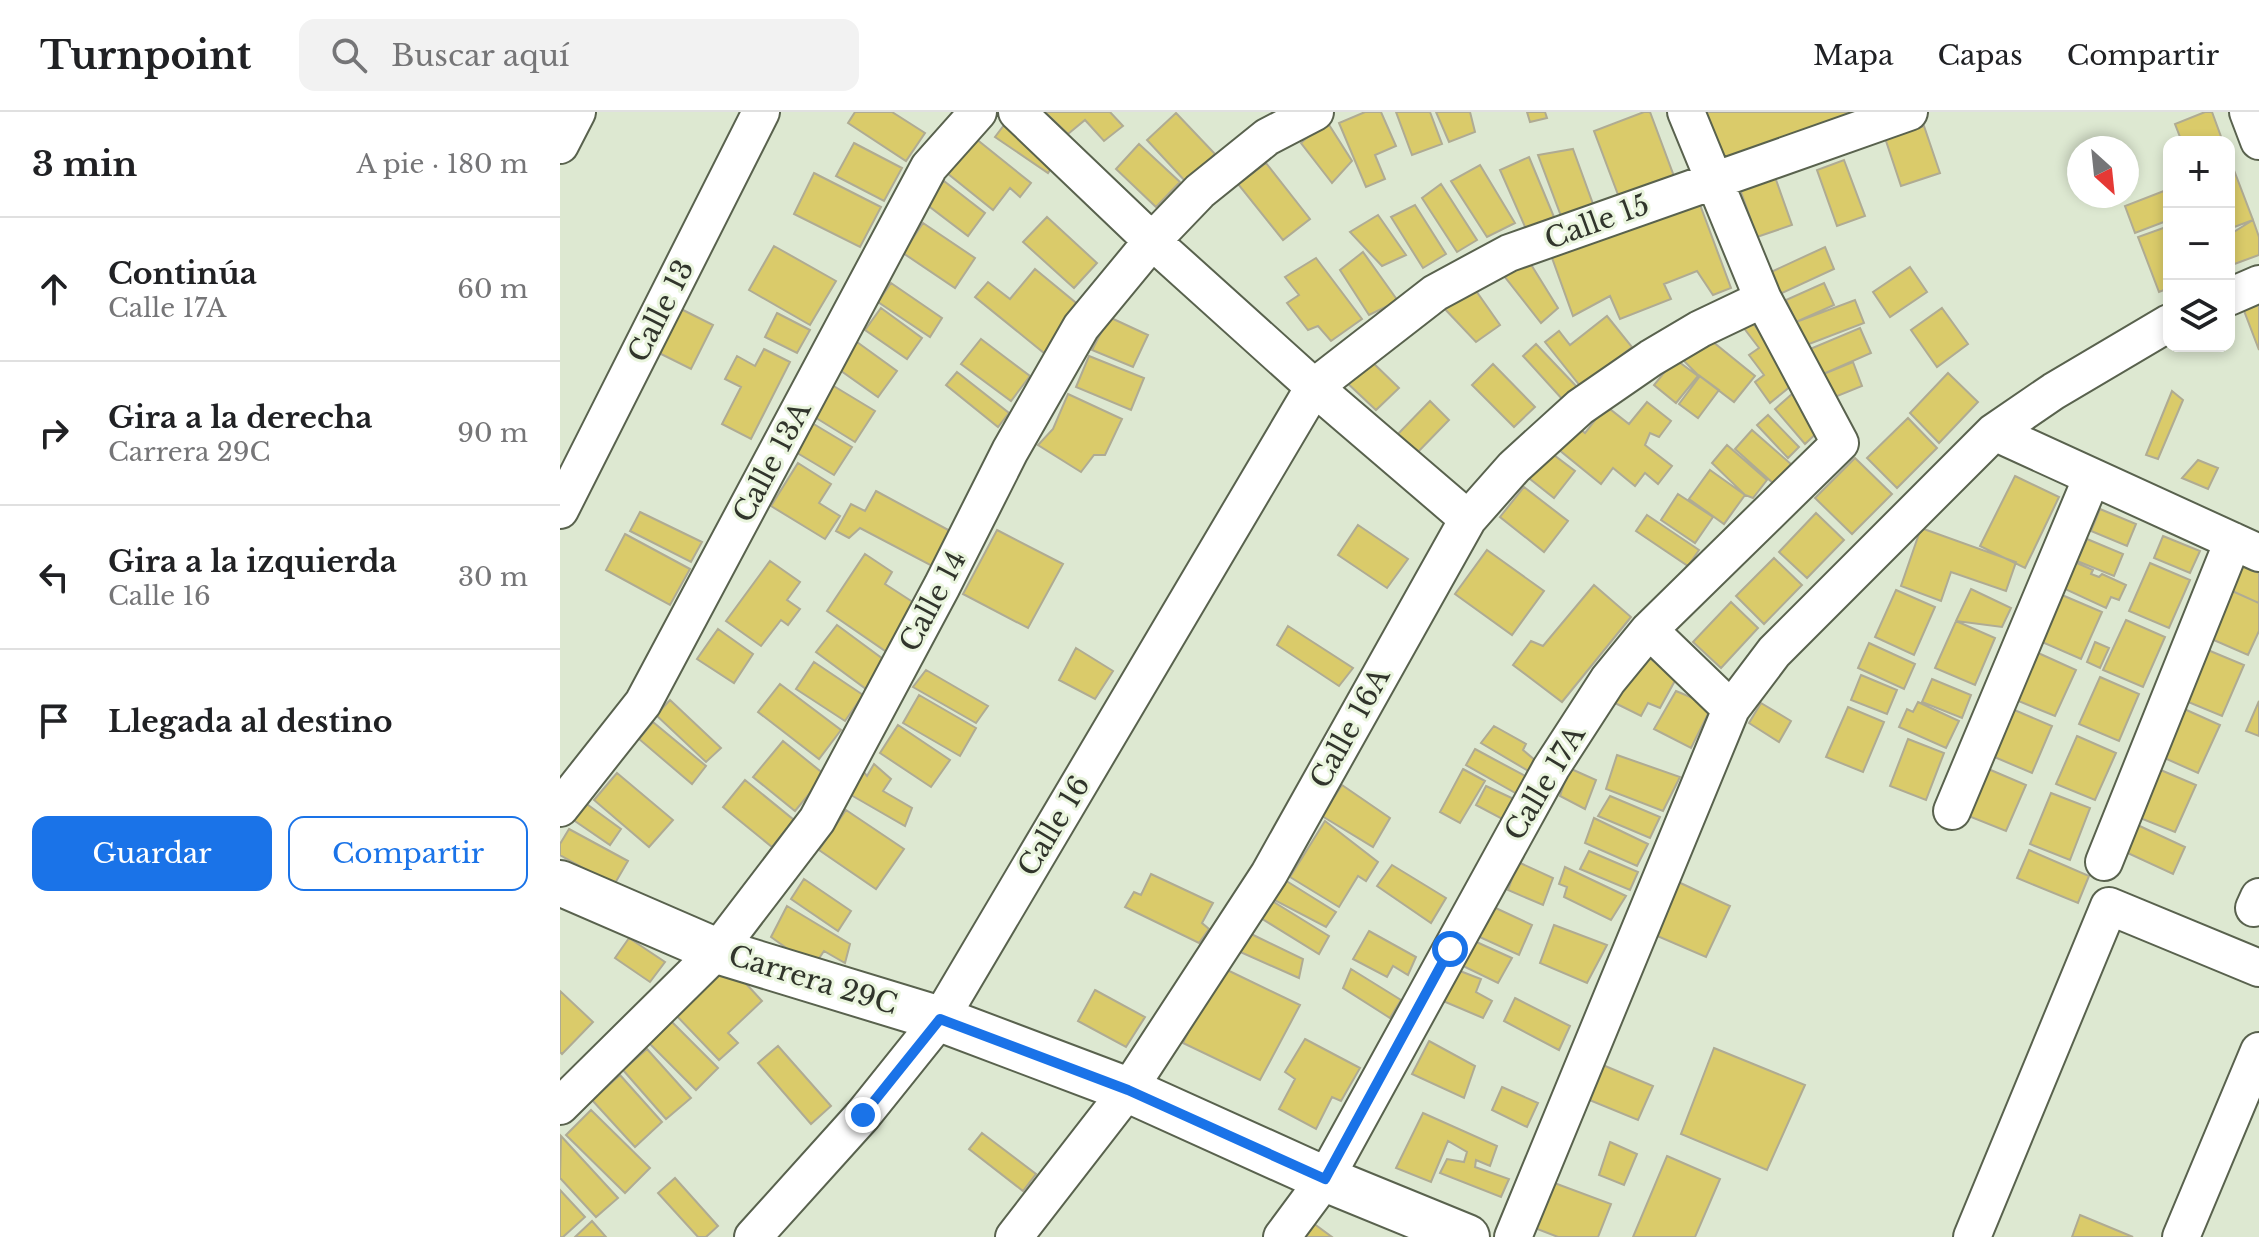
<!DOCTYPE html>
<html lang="es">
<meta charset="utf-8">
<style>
:root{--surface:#fff;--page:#f2f2f2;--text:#202124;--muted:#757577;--line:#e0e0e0;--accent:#1a73e8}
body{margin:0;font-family:"Libre Baskerville",serif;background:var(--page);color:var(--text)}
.controls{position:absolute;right:24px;top:24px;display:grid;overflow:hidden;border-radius:16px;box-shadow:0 4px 12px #0003}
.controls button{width:72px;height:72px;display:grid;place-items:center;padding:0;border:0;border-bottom:2px solid var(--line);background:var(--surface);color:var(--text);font:40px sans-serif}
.compass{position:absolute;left:1507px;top:24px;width:72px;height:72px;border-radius:50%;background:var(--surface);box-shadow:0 4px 12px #0003;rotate:153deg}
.stop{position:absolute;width:24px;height:24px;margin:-18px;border:6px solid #1a73e8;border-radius:50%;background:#fff}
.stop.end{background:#1a73e8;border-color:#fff;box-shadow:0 2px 8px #0008}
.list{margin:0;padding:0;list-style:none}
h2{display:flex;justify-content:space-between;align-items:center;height:104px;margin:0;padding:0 32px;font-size:34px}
h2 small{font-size:26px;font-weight:400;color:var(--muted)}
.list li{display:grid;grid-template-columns:52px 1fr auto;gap:24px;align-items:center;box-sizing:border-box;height:144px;padding:0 32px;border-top:2px solid var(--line)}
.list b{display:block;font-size:30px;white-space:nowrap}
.list p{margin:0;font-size:26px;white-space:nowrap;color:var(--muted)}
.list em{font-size:26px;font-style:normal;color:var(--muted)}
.actions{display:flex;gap:16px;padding:24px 32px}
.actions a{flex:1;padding:18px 0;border:2px solid var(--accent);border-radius:16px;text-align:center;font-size:28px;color:var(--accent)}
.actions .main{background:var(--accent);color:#fff}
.icon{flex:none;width:44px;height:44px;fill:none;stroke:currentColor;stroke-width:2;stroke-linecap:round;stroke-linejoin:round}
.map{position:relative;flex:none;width:1699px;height:1125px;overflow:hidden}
header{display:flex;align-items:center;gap:48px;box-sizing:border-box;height:112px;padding:0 40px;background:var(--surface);border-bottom:2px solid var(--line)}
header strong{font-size:38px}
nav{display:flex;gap:44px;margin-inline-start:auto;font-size:28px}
.search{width:560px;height:72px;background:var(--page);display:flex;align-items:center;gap:20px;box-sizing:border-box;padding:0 28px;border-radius:16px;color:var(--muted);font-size:30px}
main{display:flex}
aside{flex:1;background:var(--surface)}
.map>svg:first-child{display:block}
</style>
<header>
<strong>Turnpoint</strong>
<div class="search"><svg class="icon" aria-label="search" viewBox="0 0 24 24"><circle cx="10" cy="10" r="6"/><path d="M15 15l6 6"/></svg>Buscar aquí</div>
<nav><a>Mapa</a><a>Capas</a><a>Compartir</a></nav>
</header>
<main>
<aside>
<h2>3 min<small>A pie · 180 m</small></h2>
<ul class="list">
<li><svg class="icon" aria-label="ahead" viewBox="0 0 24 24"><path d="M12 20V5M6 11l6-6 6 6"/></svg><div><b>Continúa</b><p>Calle 17A</p></div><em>60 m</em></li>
<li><svg class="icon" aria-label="right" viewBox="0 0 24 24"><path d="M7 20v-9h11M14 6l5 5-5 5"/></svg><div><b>Gira a la derecha</b><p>Carrera 29C</p></div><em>90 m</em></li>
<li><svg class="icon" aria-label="left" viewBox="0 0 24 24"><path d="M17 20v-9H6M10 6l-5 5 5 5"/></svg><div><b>Gira a la izquierda</b><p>Calle 16</p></div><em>30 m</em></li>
<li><svg class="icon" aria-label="arrive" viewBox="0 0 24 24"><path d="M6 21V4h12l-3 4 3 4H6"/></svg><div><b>Llegada al destino</b></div></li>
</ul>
<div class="actions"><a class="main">Guardar</a><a>Compartir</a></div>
</aside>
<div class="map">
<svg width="1699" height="1125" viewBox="0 0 1699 1125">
<rect width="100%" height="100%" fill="#dde8d1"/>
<path fill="#dacb6a" stroke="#afab93" stroke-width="2" d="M295 0H332L365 21 346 49 288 11Z
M485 0H550L563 14 544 29 525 8 508 22Z
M805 0H821L836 34 815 43 825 67 806 75 779 11Z
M836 0H870L882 32 852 43Z
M876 0H910L915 20 889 30Z
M967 0H985L987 6 970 10Z
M1084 0H1090L1115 67 1060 88 1034 19Z
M1139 0H1301L1155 49Z
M1645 0H1652L1663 30H1622L1615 12Z
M616 1 655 42 626 70 587 28Z
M766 8 792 49 772 71 741 31Z
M447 9 499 45 488 61 435 25Z
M1364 14 1380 61 1341 74 1325 26Z
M415 26 471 71 460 85 450 76 433 98 387 61Z
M294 31 342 56 324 89 276 64Z
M579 32 620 70 596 95 556 57Z
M1013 37 1033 92 1001 104 978 43Z
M969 45 994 105 966 117 940 58Z
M1284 48 1305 104 1277 114 1257 58Z
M706 51 750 107 723 128 678 72Z
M920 53 955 111 927 125 891 69Z
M1672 53 1693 108 1669 117V55Z
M254 61 321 95 300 135 234 102Z
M1215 65 1232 113 1197 125 1180 77Z
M384 69 425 101 408 124 366 92Z
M881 72 917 128 897 140 862 86Z
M1609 77V108L1575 121 1565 94Z
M1139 90 1171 176 1153 183 1137 159 1104 172 1111 187 1060 207 1050 184 1013 204 991 143Z
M855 93 886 142 863 156 831 105Z
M818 103 846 143 822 154 790 120Z
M487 105 537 151 514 176 463 130Z
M1693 108 1699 125V143L1669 154V123Z
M363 111 415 146 395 176 343 141Z
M1609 114V176L1599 180 1578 125Z
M214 134 276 169 250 213 189 178Z
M1265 135 1274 157 1220 182 1211 160Z
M803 140 838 189 809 203 780 158Z
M756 146 802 207 771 229 758 214 748 218 727 191 739 183 725 165Z
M967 146 998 196 981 211 941 160Z
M1350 155 1367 180 1330 205 1313 180Z
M475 157 521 195 484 241 415 185 428 170 450 187Z
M331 171 382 206 370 225 318 190Z
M1264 171 1274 193 1236 210 1226 188Z
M912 173 940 213 916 230 883 195Z
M1295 188 1304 211 1244 234 1236 210Z
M1699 190V238L1683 196Z
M117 195 153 213 131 257 95 239Z
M321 196 362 226 347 247 305 218Z
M1382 196 1408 232 1377 255 1351 218Z
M217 201 250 218 237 241 205 225Z
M1047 204 1072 235 1021 275 985 230 999 219 1010 233Z
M549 205 588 223 573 255 532 238Z
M1188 205 1237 269 1210 291 1195 270 1204 263 1189 243 1199 236 1180 211Z
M1300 216 1311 241 1261 263 1250 237Z
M1142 221 1195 264 1174 290 1137 262 1121 246Z
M421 227 470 264 451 289 401 252Z
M297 230 337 259 318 285 277 256Z
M976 232 1017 275 1003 288 963 244Z
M204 237 230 250 191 327 162 312 181 275 165 267 177 244 195 254Z
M529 244 584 266 571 298 516 275Z
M808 246 839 276 816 298 783 267Z
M1115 247 1138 264 1116 291 1094 273Z
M1293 250 1302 274 1270 287 1261 263Z
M933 252 975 295 954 315 912 273Z
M397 260 449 301 438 315 386 273Z
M1388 261 1418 290 1379 331 1350 301Z
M1140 264 1159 278 1138 306 1119 292Z
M272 273 315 299 295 330 253 304Z
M1612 279 1623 288 1598 347 1586 343Z
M508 282 562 307 545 343H534L521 360 478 333 493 317Z
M1232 282 1262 316 1245 332 1215 297Z
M870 289 889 308 855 343 836 324Z
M1087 290 1111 309 1099 325 1090 321 1085 333 1112 354 1098 372 1085 361 1075 374 1053 356 1041 372 998 337 1016 314 1025 321 1046 294 1069 312Z
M1208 303 1239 335 1228 346 1197 313Z
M1348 306 1377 336 1337 376 1307 346Z
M252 311 292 335 274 363 234 339Z
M1192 318 1232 353 1214 372 1175 337Z
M1167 333 1207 368 1193 386 1185 383 1152 351Z
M986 337 1015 359 994 386 965 363Z
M1295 346 1332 382 1292 422 1255 386Z
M1638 348 1658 356 1648 377 1622 366Z
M238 351 271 372 259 391 280 404 265 427 211 394Z
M1150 358 1185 383 1164 412 1129 387Z
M1455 364 1499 385 1465 456 1420 434Z
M964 375 1008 409 984 440 940 405Z
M316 379 392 420 374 455 300 416 289 426 276 419 291 392 305 399Z
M1118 382 1153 405 1135 431 1101 408Z
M1540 397 1576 412 1567 434 1531 419Z
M80 400 142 430 131 450 70 419Z
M1256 401 1284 428 1247 466 1219 440Z
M1087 403 1139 438 1128 454 1076 419Z
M798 413 848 447 827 476 778 443Z
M1361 416 1456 450 1446 479 1391 460 1381 489 1341 474Z
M437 418 503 452 468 516 403 482Z
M65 422 130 457 110 493 46 458Z
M1603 424 1640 439 1630 461 1594 446Z
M1527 427 1563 442 1554 464 1517 449Z
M927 438 984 479 952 523 895 482Z
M305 442 332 460 325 472 362 496 331 543 267 499Z
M1214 446 1242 473 1204 512 1176 484Z
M1510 448 1533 458 1531 462 1539 465 1542 462 1566 473 1559 488 1551 485 1546 496 1505 477 1499 472Z
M210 449 240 470 227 488 240 497 228 513 221 508 201 534 166 509Z
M1590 451 1630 468 1609 516 1569 499Z
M1682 453 1699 461V491L1670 478Z
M1034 473 1071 505 1002 590 953 553 971 529 983 534Z
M1411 477 1451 496 1442 515 1396 509Z
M1336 478 1375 495 1354 543 1315 525Z
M1670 478 1699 491V519L1688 543 1649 526Z
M1502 483 1542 500 1521 547 1482 530Z
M1171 490 1198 516 1161 556 1133 530Z
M1566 508 1605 525 1583 575 1543 558Z
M1396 509 1435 526 1415 573 1375 556Z
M277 513 327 550 306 577 256 540Z
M728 514 793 556 779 574 717 533Z
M158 517 193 542 174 571 137 547Z
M1535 530 1549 536 1540 556 1527 550Z
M1309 531 1355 552 1344 577 1298 556Z
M516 536 553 559 535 587 499 568Z
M1643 536 1684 553 1662 604 1621 587Z
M1476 540 1516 558 1495 604 1456 588Z
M1086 544 1117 565 1100 596 1088 591 1081 604 1055 591Z
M254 550 303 583 285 609 236 577Z
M366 558 428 594 416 611 353 575Z
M1301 563 1337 578 1327 602 1291 588Z
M1540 565 1579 582 1559 629 1519 612Z
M1372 567 1411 583 1402 606 1362 590Z
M220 572 281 618 259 647 198 600Z
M1116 579 1152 594 1131 636 1094 617Z
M359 583 416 616 400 644 343 611Z
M110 588 161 636 146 650 96 603Z
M1699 589V624L1686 619Z
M1358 590 1399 609 1386 636 1339 615 1347 597 1353 600Z
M1201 591 1231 609 1219 630 1189 611Z
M1288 595 1324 610 1303 660 1266 645Z
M1622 596 1660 613 1638 661 1600 644Z
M1452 597 1492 614 1472 661 1432 644Z
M93 610 146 654 132 672 79 627Z
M338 613 390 648 371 675 320 641Z
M934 614 966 632 963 638 976 649 970 660 921 631Z
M1517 624 1556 641 1535 688 1496 672Z
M1348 627 1384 641 1366 688 1330 674Z
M223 629 265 663 235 699 193 665Z
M915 637 967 665 957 682 906 653Z
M1057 643 1120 665 1103 699 1046 677Z
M314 652 331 667 323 679 352 696 345 714 291 683 304 660 307 664Z
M1009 656 1036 668 1025 697 1000 684Z
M1426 656 1466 673 1446 719 1406 703Z
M1596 656 1636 673 1615 720 1575 704Z
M903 657 925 669 900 711 880 700Z
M57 661 113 708 89 735 34 688Z
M185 668 234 708 212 735 163 695Z
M782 673 830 706 813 735 762 704Z
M926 674 956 688 946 709 916 693Z
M1491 681 1530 696 1510 748 1470 732Z
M1050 684 1100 705 1090 726 1038 704Z
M24 690 61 717 50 733 12 707Z
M286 698 344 737 316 777 259 738Z
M1034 706 1088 732 1077 754 1025 731Z
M765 709 818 750 806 769 798 764 779 795 730 765Z
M1571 710 1625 735 1613 762 1559 737Z
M9 717 68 749 54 773 0 743V732Z
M1469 738 1529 764 1518 791 1457 766Z
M1029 739 1078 760 1070 778 1020 757Z
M958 750 993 766 983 793 948 778Z
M832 753 886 786 871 811 817 774Z
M1005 755 1066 784 1051 808 1004 785 1007 775 999 772Z
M712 760 776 800 766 815 701 781Z
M591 762 653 791 642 811 649 817 639 831 565 795 574 780 581 783Z
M244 767 291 799 278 819 231 787Z
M1114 768 1170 794 1146 845 1088 820Z
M709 787 769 824 759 842 699 805Z
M927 792 972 813 959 843 913 822Z
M227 794 290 832 285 851 264 839 253 855 211 825Z
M994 813 1047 833 1027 871 980 851Z
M685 819 743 847 739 866 678 839Z
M809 819 856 845 848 863 833 854 827 865 793 847Z
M69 826 105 850 90 870 55 846Z
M912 828 952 846 938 871 901 853Z
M166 850 202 889 168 921 178 931 159 948 113 900Z
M659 854 740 893 700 968 623 931Z
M791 857 841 888 830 906 783 876Z
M900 859 921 867 916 880 932 889 923 906 883 889Z
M535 878 585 905 566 935 518 909Z
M0 879 33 910 2 942 0 940Z
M955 886 1010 914 999 938 944 909Z
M108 906 158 956 136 978 86 928Z
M745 927 800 956 781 989 772 985 756 1017 719 997 735 967 725 960Z
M869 929 915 954 904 986 852 962Z
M218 934 271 994 251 1012 198 951Z
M1154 936 1245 973 1207 1058 1121 1022Z
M87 937 131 986 106 1007 63 958Z
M1038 951 1093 974 1078 1008 1022 985Z
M60 963 102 1010 75 1035 32 988Z
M942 975 978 991 967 1015 932 998Z
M31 998 90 1056 65 1081 6 1023Z
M863 1001 937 1034 930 1054 916 1048 915 1055 949 1067 941 1085 880 1061 887 1047 904 1050 907 1040 888 1029 871 1070 836 1056Z
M422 1021 476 1062 463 1079 409 1037Z
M1 1024 58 1086 36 1105 0 1066Z
M1050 1030 1077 1042 1064 1073 1039 1063Z
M1107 1044 1160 1067 1135 1125H1073Z
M115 1066 158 1114 146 1125H138L98 1081Z
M989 1069 1051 1092 1038 1125H998L972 1115Z
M0 1078 25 1105 3 1125H0Z
M1520 1103 1573 1125H1512Z
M32 1109 46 1125H15Z
M753 1111 772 1125H744Z"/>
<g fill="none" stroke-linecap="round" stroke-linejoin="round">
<g stroke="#59624e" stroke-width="40">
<path id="minor" d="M457 0 592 129 754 275 908 407
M1688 0 1699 29
M0 33 17 0
M1669 185 1699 172
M1434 320 1699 441
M0 398 201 0
M1089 518 1171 597
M0 696 83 591 369 55 418 0
M1392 699 1532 365
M1544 750 1673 429
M1694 796 1699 785
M0 994 157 839 257 708 382 474 450 339 521 215 592 129 640 79 707 25 755 0
M193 1125 303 1003 380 907 754 275 875 181 949 141 1349 0
M454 1125 568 978 709 762 908 407 954 355 1020 295 1091 246 1140 217 1203 187
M722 1125 765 1067 991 656 1048 568 1089 518 1280 331 1203 187 1126 0
M953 1125 1171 597 1214 540 1434 320 1494 279 1609 211
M1412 1125 1549 794 1699 856
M1621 1125 1699 939"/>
</g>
<g stroke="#59624e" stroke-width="48">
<path id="tertiary" d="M0 771 157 839 380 907 568 978 765 1067 907 1125"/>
</g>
<use href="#minor" stroke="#fff" stroke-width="36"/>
<use href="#tertiary" stroke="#fff" stroke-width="44"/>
</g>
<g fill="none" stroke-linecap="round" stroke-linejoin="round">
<path stroke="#1a73e8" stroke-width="10" d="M303 1003 380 907 568 978 765 1067 890 837"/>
</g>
<g text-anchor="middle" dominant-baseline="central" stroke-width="6" stroke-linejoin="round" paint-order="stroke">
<g font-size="28" fill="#31352c" stroke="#eaf5de">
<text transform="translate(1037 110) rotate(-20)">Calle 15</text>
<text transform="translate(101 199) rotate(-63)">Calle 13</text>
<text transform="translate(212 350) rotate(-62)">Calle 13A</text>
<text transform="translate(373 489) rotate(-62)">Calle 14</text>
<text transform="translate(790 616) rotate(-61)">Calle 16A</text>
<text transform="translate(985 671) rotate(-59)">Calle 17A</text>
<text transform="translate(494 714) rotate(-59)">Calle 16</text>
<text transform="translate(253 868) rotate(17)">Carrera 29C</text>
</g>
</g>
</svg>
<div class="controls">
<button>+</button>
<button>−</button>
<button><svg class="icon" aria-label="layers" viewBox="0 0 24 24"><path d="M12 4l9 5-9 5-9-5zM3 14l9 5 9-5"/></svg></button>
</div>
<svg class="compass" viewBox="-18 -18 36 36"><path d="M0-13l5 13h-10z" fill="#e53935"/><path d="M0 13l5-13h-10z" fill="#757577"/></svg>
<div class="stop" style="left:890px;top:837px"></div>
<div class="stop end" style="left:303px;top:1003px"></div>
</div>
</main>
